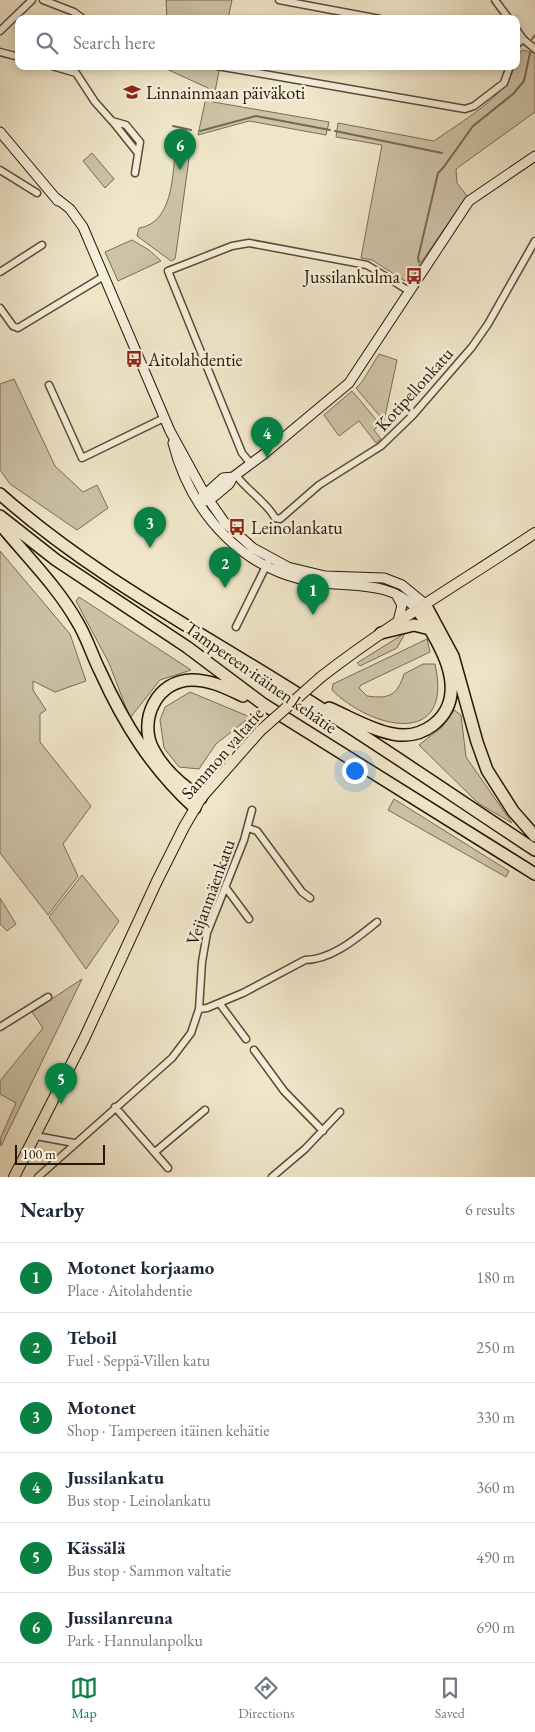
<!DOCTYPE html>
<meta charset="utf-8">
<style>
:root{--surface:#fff;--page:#f6f6f7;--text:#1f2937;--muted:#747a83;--line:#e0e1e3;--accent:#0b8043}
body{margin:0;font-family:"EB Garamond",serif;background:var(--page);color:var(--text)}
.scale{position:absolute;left:15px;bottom:12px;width:90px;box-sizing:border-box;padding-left:5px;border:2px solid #271602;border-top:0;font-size:14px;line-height:18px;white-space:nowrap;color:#271602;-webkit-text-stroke:4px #f5eedb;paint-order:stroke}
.you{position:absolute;left:354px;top:770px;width:18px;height:18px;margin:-12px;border:4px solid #fff;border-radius:50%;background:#1a73e8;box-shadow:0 0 0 8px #1a73e833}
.badge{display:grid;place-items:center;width:32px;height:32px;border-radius:50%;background:var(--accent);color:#fff;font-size:16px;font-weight:700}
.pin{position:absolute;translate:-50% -41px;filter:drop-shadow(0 1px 2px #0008)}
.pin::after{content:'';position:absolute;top:26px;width:18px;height:15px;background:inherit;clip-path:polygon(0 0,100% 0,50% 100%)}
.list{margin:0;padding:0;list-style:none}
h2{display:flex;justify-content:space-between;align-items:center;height:65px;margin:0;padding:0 20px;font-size:21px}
h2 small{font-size:16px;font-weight:400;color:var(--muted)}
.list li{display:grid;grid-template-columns:32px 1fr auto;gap:15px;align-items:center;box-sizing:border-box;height:70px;padding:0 20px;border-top:1px solid var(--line)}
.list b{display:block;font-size:19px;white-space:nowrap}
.list p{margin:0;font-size:16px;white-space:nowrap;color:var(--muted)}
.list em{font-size:16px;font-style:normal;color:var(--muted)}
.icon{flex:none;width:28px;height:28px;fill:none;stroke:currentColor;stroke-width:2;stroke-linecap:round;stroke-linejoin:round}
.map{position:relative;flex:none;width:535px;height:1177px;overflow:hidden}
.search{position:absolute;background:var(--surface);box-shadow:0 2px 8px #0003;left:15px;right:15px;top:15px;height:55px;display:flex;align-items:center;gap:12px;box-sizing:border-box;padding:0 18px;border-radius:10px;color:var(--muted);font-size:19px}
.sheet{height:485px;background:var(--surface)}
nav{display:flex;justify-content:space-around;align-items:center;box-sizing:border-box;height:70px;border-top:1px solid var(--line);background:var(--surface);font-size:14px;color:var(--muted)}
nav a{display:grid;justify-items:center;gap:2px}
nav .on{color:var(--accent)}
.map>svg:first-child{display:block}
</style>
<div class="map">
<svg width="535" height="1177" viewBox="0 0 535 1177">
<rect width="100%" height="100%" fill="#efe5c8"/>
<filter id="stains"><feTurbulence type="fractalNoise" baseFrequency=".004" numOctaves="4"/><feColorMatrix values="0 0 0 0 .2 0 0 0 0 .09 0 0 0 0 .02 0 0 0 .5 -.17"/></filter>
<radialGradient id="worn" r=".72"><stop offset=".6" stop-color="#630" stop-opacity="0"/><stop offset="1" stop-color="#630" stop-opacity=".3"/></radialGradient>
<path fill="#cdc2a6" stroke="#7a6c54" d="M166 0H232L228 19H167Z
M523 50 535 53V112L456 169 457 183 467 196 411 277 405 281 372 260 361 258 382 145 336 137 338 123 434 141C459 123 508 96 514 66H516L517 54Z
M220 66 213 102 329 122 326 135 249 121 198 135 208 88 162 67Z
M176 137H192L176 253 175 259 171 261 137 236 139 228C176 223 173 165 176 137Z
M92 153 114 179 105 188 83 161Z
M132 240 149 250 161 261 118 281 105 252Z
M379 354 397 360 384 421 356 388 362 382Z
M14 379 55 466 83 492 97 485 108 508 77 530 10 484 0 470V384Z
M352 391 380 424 374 430 381 439 376 443 359 421 339 436 324 415Z
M0 551 70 634 86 681 55 692 33 681V690L46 710 40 714V742L91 806 63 844 78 876 48 915 0 853Z
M79 597 191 670 160 680 130 718 109 663 76 601Z
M405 633 397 648 360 666 357 663Z
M427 639 430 652 361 685 359 688 367 696C389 699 397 696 404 674L423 664H435C454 749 371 729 332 690L333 684Z
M190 692 250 717 216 744 199 769 179 767 164 748 160 720 165 707Z
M454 710 461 715 466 757 512 823 478 803 419 745 442 727Z
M394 799 509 871 506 877 388 810Z
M82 875 119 921 86 969 49 917Z
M0 898 16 924 7 931 0 924Z
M82 979 1 1146 0 1139 16 1103 0 1094V1081L43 1028 32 1012Z"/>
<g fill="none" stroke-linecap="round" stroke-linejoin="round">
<path stroke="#766851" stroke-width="2" d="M532 39 535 35
M173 126 191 130
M200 131 256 116 330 130
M335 131 442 153
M419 262 418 258 438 173 443 168 473 126 513 94 524 81 530 53"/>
<g stroke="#594a34" stroke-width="9">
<path id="street" d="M43 0 74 12 82 18
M279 0 380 19
M495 0 509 19
M516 29 523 39 535 49
M0 31 32 0
M516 45 523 39
M0 52 19 57
M52 66 76 73 95 102 112 121 126 125 140 142 135 173
M217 66 465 109 474 106 504 83 510 66
M113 122 137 152
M0 170 37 193
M0 272 42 245
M0 308 13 326 18 328 104 276
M49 385 82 458 164 418
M251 464 242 453 168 271 232 246 249 243 367 265 409 291
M236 475C247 491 266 501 275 518L280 519 319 485 381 446 413 415 472 347 488 324 535 241
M236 627 268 562
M248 828 257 831 302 892 310 898
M226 888 249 919
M220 1004 246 1039
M199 1009 207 1008 243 993 305 960C332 960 358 937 377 922
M0 1027 48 997
M254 1050 284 1091 323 1131
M115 1107 168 1168
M36 1136 74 1143
M155 1152 205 1110
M38 1177 172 1058 191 1033 199 1009 202 962 207 933 244 840 252 810
M272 1177 305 1149 340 1112"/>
</g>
<g stroke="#271602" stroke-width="11">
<path id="secondary" d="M0 132 58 201
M56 198 70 209 83 227 170 431 204 493 225 523 253 548 288 567 325 576 384 578 402 585 425 604
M173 443C192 516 247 576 325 583 359 587 390 582 417 609
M201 498 223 478 233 477
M198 502 209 500 216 495 229 484 233 477 264 454 349 383 469 201 535 156
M396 594 402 605 398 621"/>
</g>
<g stroke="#271602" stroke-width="12">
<path id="primary" d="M321 677C389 624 463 581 535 533
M14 1177 84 1039 157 881 184 827 201 798 260 731"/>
</g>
<g stroke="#271602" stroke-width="14">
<path id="highway" d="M0 494C90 574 197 630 298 694 378 744 456 798 535 850
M0 516 56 560 187 647 263 704 535 874
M0 524C27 557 57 586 78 623 87 638 92 655 100 671 124 724 152 769 195 808
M425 604 453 656 477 742 487 770 513 811 535 836
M381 633 414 625 430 629
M329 708C350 717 371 730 393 734 408 737 421 734 433 725 473 694 438 640 417 609
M201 798C183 786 163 769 153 749 138 720 157 680 192 680 211 680 226 688 243 696"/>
</g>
<use href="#street" stroke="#f5eedb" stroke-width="6"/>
<use href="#secondary" stroke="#f5eedb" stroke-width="9"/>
<use href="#primary" stroke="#efe5c8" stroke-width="10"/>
<use href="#highway" stroke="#efe5c8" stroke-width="11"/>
<g stroke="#271602" stroke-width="12" stroke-linecap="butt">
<path id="primary-bridge" d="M260 731 321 677"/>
</g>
<use href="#primary-bridge" stroke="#efe5c8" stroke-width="10"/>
</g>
<defs>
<g id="school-bare" transform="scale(1.35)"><path d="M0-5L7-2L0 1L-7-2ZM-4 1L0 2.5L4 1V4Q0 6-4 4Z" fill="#8f2418" stroke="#f5eedb" stroke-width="2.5" paint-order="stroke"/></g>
<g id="bus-bare" transform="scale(1.35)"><path d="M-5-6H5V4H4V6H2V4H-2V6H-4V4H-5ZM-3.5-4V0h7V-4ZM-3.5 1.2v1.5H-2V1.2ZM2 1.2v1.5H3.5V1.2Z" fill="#8f2418" stroke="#f5eedb" stroke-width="2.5" paint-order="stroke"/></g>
</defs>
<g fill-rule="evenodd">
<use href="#school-bare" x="132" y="92"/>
<use href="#bus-bare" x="414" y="276"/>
<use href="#bus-bare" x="134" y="359"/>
<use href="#bus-bare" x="237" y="527"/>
</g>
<g text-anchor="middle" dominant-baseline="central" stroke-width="5" stroke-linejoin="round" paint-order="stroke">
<g font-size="18" fill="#271602" stroke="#f5eedb" text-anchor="start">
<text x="146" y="92">Linnainmaan päiväkoti</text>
<text x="400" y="276" text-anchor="end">Jussilankulma</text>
<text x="148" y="359">Aitolahdentie</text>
<text x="251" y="527">Leinolankatu</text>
</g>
<g font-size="18" fill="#271602" stroke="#f5eedb">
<text transform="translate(414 389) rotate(-48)">Kotipellonkatu</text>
<text transform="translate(261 677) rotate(35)">Tampereen itäinen kehätie</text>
<text transform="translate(222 753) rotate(-49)">Sammon valtatie</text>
<text transform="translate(210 892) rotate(-70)">Veijanmäenkatu</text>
</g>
</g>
<rect width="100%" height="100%" filter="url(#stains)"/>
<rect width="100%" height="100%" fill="url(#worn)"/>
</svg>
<div class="scale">100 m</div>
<div class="you"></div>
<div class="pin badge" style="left:313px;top:615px">1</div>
<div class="pin badge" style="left:225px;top:588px">2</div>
<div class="pin badge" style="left:150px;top:548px">3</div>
<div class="pin badge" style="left:267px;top:458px">4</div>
<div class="pin badge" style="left:61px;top:1104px">5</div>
<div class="pin badge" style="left:180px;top:170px">6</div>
<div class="search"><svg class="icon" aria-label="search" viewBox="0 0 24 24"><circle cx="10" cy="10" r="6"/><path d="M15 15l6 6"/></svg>Search here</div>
</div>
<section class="sheet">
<h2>Nearby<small>6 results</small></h2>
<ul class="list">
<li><span class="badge">1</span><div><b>Motonet korjaamo</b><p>Place · Aitolahdentie</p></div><em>180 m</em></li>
<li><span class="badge">2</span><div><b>Teboil</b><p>Fuel · Seppä-Villen katu</p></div><em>250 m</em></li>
<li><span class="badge">3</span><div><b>Motonet</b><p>Shop · Tampereen itäinen kehätie</p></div><em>330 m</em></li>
<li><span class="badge">4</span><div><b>Jussilankatu</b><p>Bus stop · Leinolankatu</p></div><em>360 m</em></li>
<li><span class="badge">5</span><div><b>Kässälä</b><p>Bus stop · Sammon valtatie</p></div><em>490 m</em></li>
<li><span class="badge">6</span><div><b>Jussilanreuna</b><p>Park · Hannulanpolku</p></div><em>690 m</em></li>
</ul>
</section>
<nav>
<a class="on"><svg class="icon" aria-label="map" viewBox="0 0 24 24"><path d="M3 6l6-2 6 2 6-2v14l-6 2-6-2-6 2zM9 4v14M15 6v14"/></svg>Map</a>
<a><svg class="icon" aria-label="directions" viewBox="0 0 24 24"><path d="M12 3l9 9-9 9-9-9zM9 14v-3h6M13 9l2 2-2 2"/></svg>Directions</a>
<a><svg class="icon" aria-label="saved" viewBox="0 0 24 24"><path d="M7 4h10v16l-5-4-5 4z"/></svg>Saved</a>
</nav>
